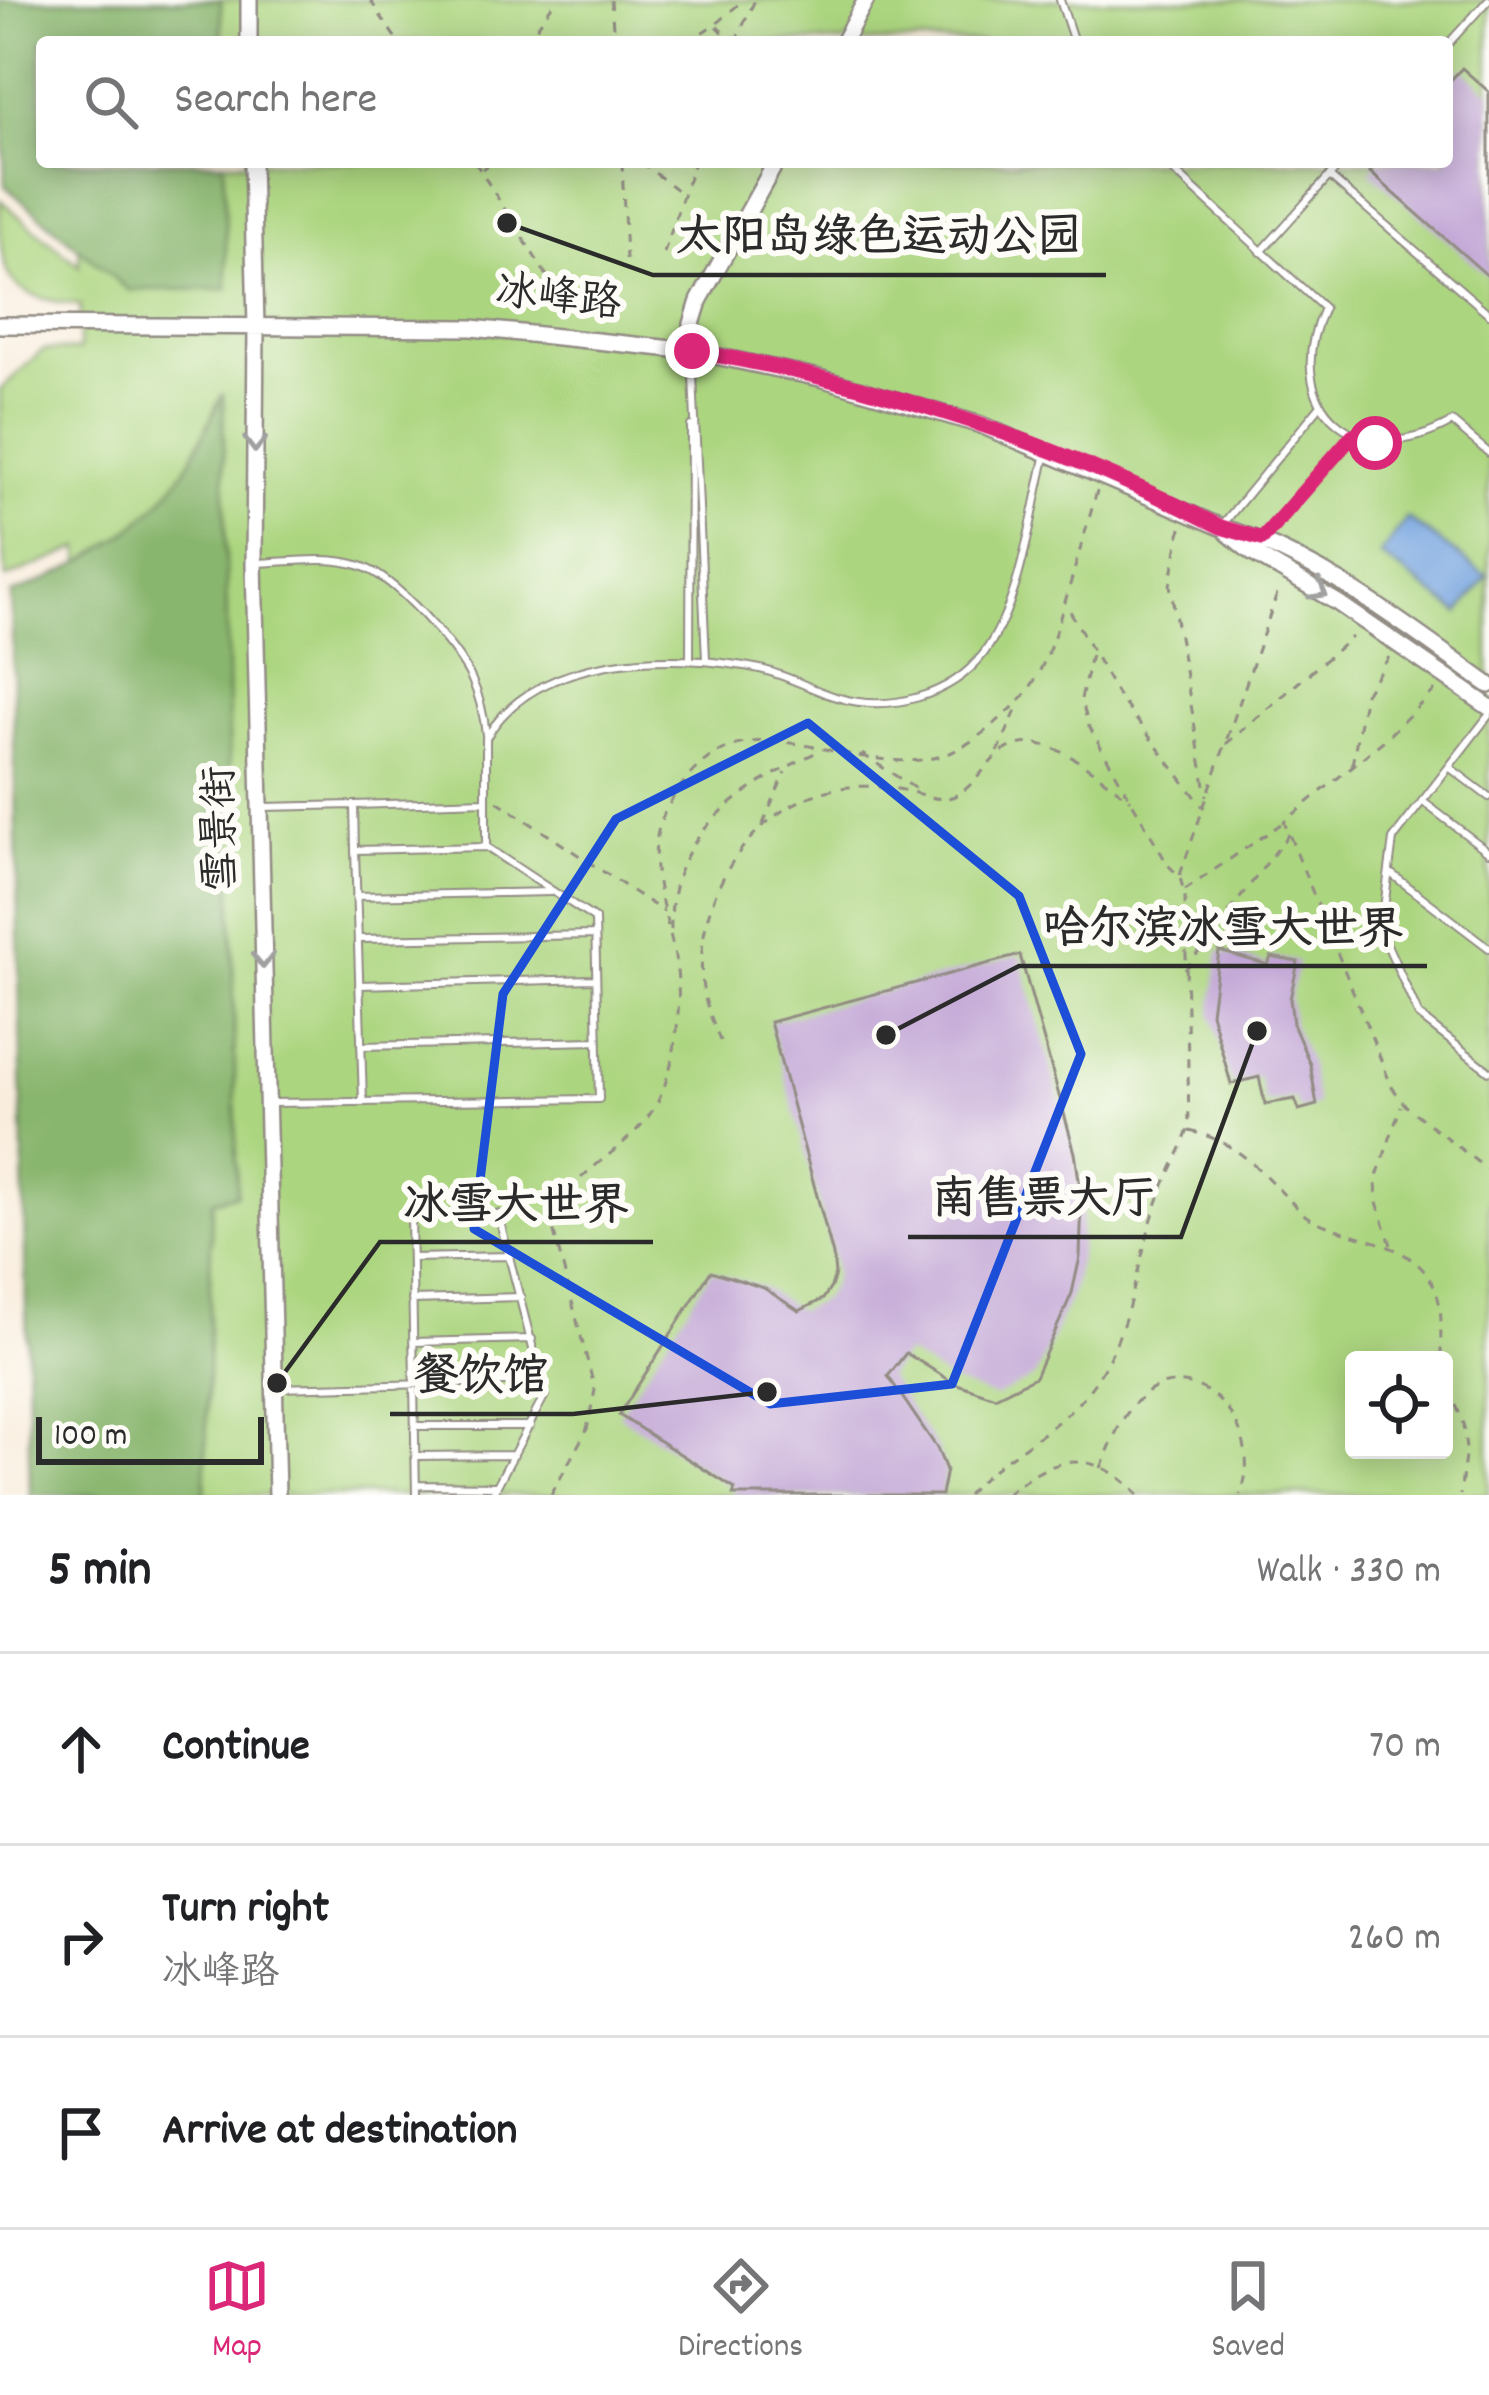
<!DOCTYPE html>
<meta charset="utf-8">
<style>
:root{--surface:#fff;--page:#f6f6f6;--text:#202124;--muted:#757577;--line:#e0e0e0;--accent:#db2777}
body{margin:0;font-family:Dekko,"LXGW WenKai TC",sans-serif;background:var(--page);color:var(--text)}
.controls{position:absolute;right:36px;bottom:36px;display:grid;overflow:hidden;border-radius:12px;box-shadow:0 6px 30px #0003}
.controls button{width:108px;height:108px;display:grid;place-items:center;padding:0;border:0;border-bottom:3px solid var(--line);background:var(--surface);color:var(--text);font:60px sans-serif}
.scale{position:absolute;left:36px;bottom:30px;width:228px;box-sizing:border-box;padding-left:12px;border:6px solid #2b2b2b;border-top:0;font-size:33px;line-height:42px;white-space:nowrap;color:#2b2b2b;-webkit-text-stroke:9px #fdfcf7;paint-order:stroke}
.stop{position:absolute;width:36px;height:36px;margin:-27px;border:9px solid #db2777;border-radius:50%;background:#fff}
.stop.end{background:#db2777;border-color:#fff;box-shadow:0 3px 12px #0008}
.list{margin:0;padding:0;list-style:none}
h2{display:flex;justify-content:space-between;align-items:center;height:156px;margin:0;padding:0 48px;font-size:51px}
h2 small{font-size:39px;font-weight:400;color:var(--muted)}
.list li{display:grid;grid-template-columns:78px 1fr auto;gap:36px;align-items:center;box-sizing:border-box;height:192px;padding:0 48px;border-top:3px solid var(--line)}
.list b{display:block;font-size:45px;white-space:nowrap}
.list p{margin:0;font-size:39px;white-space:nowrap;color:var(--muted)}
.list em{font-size:39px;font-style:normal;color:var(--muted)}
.icon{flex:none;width:66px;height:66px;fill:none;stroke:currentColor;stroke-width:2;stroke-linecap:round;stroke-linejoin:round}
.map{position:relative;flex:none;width:1489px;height:1495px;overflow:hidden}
.search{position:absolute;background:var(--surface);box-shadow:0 6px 30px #0003;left:36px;right:36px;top:36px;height:132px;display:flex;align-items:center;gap:30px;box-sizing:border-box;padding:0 42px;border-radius:12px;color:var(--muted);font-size:45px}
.sheet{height:732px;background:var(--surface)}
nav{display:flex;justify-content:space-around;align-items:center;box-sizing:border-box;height:168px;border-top:3px solid var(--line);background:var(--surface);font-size:33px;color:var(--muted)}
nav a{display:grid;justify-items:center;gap:6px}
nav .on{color:var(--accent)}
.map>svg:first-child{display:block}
</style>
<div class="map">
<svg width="1489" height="1495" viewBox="0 0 1489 1495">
<rect width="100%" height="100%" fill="#fdfcf7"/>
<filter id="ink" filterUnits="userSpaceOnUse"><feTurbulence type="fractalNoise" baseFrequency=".00833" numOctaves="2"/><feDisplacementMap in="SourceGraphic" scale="24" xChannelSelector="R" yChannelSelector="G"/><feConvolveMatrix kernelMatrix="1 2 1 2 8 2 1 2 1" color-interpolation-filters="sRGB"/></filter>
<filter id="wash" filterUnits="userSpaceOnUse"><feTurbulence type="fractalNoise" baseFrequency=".004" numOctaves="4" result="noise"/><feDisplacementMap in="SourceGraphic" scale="48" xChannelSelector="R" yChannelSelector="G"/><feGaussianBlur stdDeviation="2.7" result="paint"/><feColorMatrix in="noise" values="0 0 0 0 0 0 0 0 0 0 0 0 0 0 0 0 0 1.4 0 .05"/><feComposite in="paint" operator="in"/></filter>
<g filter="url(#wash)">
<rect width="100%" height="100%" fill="#f9eddd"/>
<path fill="#acd57f" stroke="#6c8055" stroke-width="3" fill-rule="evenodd" d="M80 0H1489V1495H80V548L6 578 0 520V390L43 350H79L80 305C0 296 0 275 0 200L79 266 80 162H1447V42H80ZM1354 1360H1444V1450H1354Z"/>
<path fill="#89b66e" stroke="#5a704c" stroke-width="3" d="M0 0H221L222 42H42V162H224L227 289 128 290 5 186Z
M223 393 237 1194 212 1201 205 1495H30L11 594C81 568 151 528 190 461 202 439 212 415 223 393Z"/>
<path fill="#77a5e0" stroke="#516886" stroke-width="3" d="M1407 518 1487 576 1459 613 1380 555Z"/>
<g id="blocks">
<path fill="#bfa2d4" d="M1462 68 1489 92V277L1370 172 1378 162H1447V84Z
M1219 951 1268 965 1271 957 1298 962 1290 999 1293 1024 1310 1064 1317 1105 1299 1110 1295 1099 1265 1104 1259 1077 1231 1084 1211 1013Z
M1020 955 1075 1153 1082 1200 1080 1257 1072 1293 1035 1377 995 1397 954 1383 906 1353 888 1376 937 1448 946 1470 941 1495H733L735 1489 619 1415 711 1271 764 1288 799 1311 823 1299 831 1287 835 1274 833 1255 770 1022Z"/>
</g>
</g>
<g filter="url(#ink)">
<use href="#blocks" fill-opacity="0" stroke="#928c84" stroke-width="3"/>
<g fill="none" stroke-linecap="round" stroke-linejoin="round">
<g stroke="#928c84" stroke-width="10">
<path id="service" d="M1060 0 1074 42
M1447 45 1488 0
M1164 162 1324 308C1278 407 1359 475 1452 422L1489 453
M1329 176 1489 314
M1261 252 1342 162
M692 354 706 659
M1223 524 1320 406
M1261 540 1353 435
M257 563C290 562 329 555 361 566 395 578 457 646 472 680 480 698 484 715 486 735
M690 659 691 426
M1489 715 1393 839 1381 931 1419 1016 1489 1071
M1449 767 1489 797
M1422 801 1489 852
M354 805 486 801
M263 807 354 805 355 850 486 847V738C535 653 673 651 760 669 787 675 810 689 836 697 888 713 951 697 984 653 1021 603 1031 514 1046 454
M355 850 363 1102
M1389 872 1489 948
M356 896 551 892
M359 939 595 935
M359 985 595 979
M361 1046 597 1041
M271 1103 599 1099 595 919 486 847
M412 1258 510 1256
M412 1300 521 1297
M413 1342 532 1339
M277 1388 543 1381
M415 1426H530
M416 1456 514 1455
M416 1485 497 1486
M416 1495 411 1215 498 1214 545 1395 492 1495"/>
</g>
<g stroke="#928c84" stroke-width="20">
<path id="tertiary" d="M249 0V42
M843 42 866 0
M252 162 256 327 254 563 277 1495
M0 325 472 328 692 351 820 378 981 425 1221 527C1320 557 1406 626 1489 685
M692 351V324L699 301 776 162
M1228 533 1251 552 1338 603 1489 707"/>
</g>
<path stroke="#928c84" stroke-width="3" stroke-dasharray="9 9" stroke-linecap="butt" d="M370 0 398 42
M611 0 614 42
M717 26 732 42
M526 42 556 0
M687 42 720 21 743 0
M735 42 755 0
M475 162 552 284
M622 162 626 260
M641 162 682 194
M482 169 492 162
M664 253 694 162
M1097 491 1065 602 1116 693 1204 808
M1181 528 1170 585 1207 796
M1435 690 1383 741 1284 822 1392 1087 1406 1106 1489 1171
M1226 744 1352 637
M998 752 1018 706
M862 754 919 791
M1352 765 1365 694 1389 657
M497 801 664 912
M763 824 785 772
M1180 875 1277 594
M1185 890 1281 824
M671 930C668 831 743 788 823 749
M1185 970 1289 834
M720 1041C713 1021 703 1001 702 979 695 890 757 797 848 787 866 785 885 787 903 790 917 792 934 801 948 798 965 795 979 775 990 763 1033 713 1091 771 1131 800
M1189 1131C1244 1142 1267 1181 1306 1216 1352 1243 1425 1238 1439 1302 1443 1320 1439 1341 1442 1360
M1391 1245 1377 1202 1376 1179 1401 1106
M1444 1371 1463 1424 1466 1449 1460 1495
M1101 1468C1109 1449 1117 1426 1130 1409 1187 1338 1270 1425 1240 1495
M551 1495 587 1429 595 1390 552 1225C562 1168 642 1152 664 1087 677 1052 681 1007 677 970 671 917 639 861 666 810 736 678 839 781 938 757 958 752 977 738 993 725 1007 713 1021 701 1031 686 1048 660 1056 630 1065 601
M967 1495C1001 1455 1053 1435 1087 1393 1131 1338 1135 1267 1157 1203 1166 1176 1181 1153 1189 1126L1185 898 1180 877 1168 865 1089 726 1081 699 1092 650
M1006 1495C1052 1456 1093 1446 1138 1495"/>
<use href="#service" stroke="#fff" stroke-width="6"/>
<use href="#tertiary" stroke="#fff" stroke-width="15"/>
</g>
<defs><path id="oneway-chevron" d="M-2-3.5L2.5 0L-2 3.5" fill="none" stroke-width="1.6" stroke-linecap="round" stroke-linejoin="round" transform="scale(3)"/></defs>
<g stroke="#a0a0a0">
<use href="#oneway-chevron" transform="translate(255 444) rotate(91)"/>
<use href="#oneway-chevron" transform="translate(1319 591) rotate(30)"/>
<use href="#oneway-chevron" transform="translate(263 960) rotate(89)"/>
</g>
</g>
<g fill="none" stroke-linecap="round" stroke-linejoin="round" filter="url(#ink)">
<path stroke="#db2777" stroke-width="15" d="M692 351C875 381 1056 443 1221 527L1262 539 1353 435 1375 443"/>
</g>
<path fill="none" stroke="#1d4ed8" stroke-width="9" stroke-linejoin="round" d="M808 723 1019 896 1081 1054 952 1384 770 1404 474 1229 503 994 616 819Z"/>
<g text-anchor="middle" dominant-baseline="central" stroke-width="12" stroke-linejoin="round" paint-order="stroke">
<g font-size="42" fill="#2b2b2b" stroke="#fdfcf7">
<text transform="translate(558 301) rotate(6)">冰峰路</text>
<text transform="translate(224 829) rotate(-91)">雪景街</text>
</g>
</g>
<path fill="none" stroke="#2b2b2b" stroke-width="4.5" d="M507 223L653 275H1106M886 1035L1019 966H1427M1257 1031L1181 1237H908M277 1383L380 1242H653M767 1392L573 1414H390"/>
<g fill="#2b2b2b" stroke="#fdfcf7" stroke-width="4.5">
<circle cx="507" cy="223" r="12"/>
<circle cx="886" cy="1035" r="12"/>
<circle cx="1257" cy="1031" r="12"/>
<circle cx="277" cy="1383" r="12"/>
<circle cx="767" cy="1392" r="12"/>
</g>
<g font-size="45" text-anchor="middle" font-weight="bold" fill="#2b2b2b" stroke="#fdfcf7" stroke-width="12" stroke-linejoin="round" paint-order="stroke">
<text x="879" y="250">太阳岛绿色运动公园</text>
<text x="1223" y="942">哈尔滨冰雪大世界</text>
<text x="1044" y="1212">南售票大厅</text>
<text x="516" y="1218">冰雪大世界</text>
<text x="481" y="1389">餐饮馆</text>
</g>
</svg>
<div class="controls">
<button><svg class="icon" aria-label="locate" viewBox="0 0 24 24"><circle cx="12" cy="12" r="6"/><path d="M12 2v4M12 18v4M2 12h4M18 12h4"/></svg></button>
</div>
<div class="scale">100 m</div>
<div class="stop" style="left:1375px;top:443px"></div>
<div class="stop end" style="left:692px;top:351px"></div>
<div class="search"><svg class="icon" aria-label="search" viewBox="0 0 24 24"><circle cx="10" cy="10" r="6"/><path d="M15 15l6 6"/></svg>Search here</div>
</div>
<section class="sheet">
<h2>5 min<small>Walk · 330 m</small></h2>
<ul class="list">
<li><svg class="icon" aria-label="ahead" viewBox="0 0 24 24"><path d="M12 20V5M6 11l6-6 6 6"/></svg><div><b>Continue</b></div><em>70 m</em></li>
<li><svg class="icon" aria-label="right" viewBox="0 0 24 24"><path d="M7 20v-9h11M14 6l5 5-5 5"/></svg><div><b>Turn right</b><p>冰峰路</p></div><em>260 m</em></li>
<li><svg class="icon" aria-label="arrive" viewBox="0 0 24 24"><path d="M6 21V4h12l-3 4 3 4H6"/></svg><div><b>Arrive at destination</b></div></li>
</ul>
</section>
<nav>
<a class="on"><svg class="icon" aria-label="map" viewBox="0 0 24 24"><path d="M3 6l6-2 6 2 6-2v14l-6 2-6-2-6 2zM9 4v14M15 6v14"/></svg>Map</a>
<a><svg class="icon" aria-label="directions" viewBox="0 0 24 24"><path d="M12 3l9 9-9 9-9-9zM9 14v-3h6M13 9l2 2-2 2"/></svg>Directions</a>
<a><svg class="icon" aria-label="saved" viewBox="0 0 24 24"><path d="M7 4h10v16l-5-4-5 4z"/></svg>Saved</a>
</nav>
